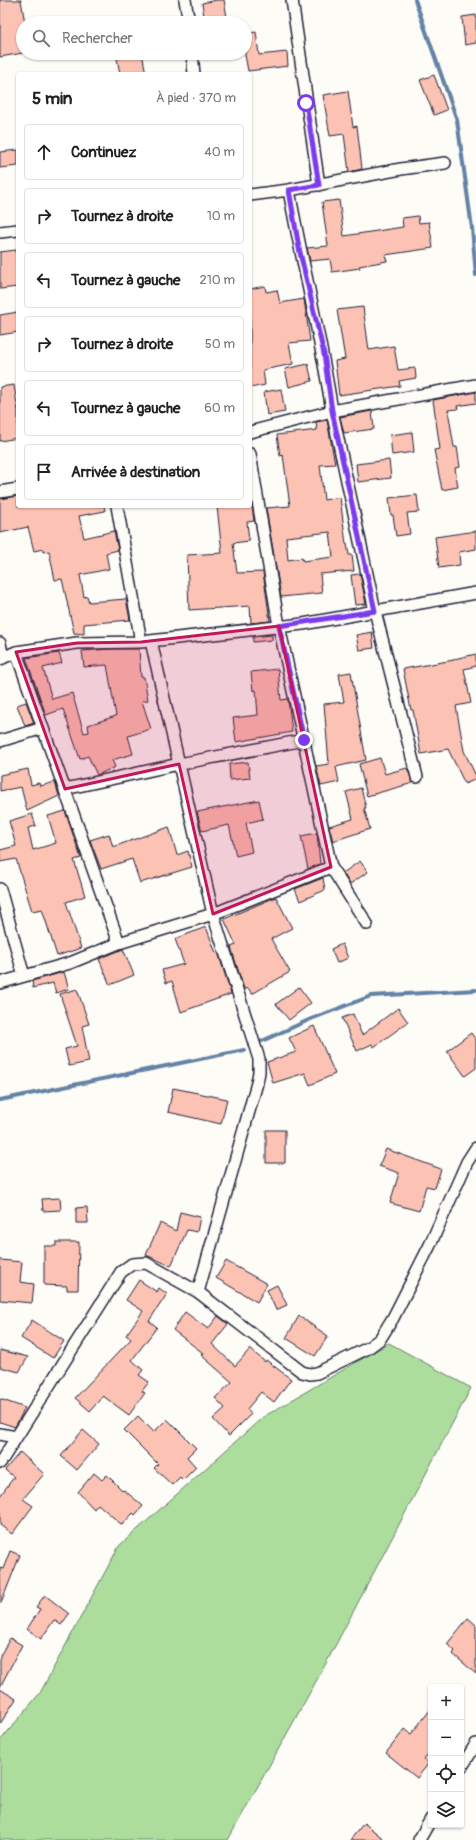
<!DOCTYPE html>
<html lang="fr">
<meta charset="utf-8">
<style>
:root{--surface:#fff;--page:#f2f2f2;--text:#202124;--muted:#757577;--line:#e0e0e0}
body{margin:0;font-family:Pangolin,sans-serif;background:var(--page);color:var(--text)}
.controls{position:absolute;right:12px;bottom:12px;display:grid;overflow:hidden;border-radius:4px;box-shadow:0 1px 3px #0004}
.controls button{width:36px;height:36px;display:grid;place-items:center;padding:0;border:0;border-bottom:1px solid var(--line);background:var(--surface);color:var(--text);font:20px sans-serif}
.stop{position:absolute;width:12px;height:12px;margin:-9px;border:3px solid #7c3aed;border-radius:50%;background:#fff}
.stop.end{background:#7c3aed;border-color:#fff;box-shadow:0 1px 4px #0008}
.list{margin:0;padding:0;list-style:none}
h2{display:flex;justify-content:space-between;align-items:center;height:52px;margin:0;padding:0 16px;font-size:17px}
h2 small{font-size:13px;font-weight:400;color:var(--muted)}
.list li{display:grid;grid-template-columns:26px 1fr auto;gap:12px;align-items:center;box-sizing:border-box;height:56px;margin:0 8px 8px;padding:0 8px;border:1px solid var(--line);border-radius:4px}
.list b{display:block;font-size:15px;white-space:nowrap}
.list em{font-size:13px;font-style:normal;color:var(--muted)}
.icon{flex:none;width:22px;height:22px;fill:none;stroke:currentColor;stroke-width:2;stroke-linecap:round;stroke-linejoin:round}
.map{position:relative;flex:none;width:476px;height:1840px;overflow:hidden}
.search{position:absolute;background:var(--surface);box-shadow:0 1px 3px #0004;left:16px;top:16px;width:236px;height:44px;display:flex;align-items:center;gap:10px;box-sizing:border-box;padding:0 14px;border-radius:22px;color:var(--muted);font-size:15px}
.panel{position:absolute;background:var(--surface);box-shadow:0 1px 3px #0004;left:16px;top:72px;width:236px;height:436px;border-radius:4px}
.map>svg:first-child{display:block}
</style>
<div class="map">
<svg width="476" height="1840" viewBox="0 0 476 1840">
<rect width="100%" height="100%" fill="#fdfcf7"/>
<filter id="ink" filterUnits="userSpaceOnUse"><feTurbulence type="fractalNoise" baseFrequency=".025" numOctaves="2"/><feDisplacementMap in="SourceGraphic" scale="8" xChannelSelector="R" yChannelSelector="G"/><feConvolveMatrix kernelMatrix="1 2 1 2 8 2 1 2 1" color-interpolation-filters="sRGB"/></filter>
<g filter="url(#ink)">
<path fill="#acdd9d" stroke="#67806c" d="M389 1343 471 1388 324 1667 228 1840H0V1741L40 1693 119 1546 263 1417Z"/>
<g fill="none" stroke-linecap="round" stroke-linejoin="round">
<path stroke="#6382a5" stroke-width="4" d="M415 0 457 120 472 228 476 275
M262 1041 311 1019 371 996 476 990
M0 1100 244 1050"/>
</g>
<path fill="#fcc2b3" stroke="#22223b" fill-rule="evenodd" d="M0 0H21L25 23H23V53L0 57Z
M217 0H224L228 23H205L202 3Z
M476 15V43L465 45 462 17Z
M256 32 259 55 287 52 288 66 248 71 245 55V34Z
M116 53H142L146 74H120Z
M434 75 447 110 434 115 420 80Z
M348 91 353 127 357 126 362 169 349 172 344 134 330 136 323 95Z
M18 150V166L0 168V152Z
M339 200 344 236 403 227 402 218 418 216 419 223 429 222 433 248 385 255 387 261 359 266 360 268 332 272 330 259 310 261 307 248 328 246 322 202Z
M16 250 18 287 0 289V252Z
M265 286 266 292 277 290 280 303 304 299 310 341 289 343 293 364 263 370 265 385 250 388V289Z
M363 307 369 350 394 346 398 370 415 368 416 378 399 381 400 386 339 395 335 361 345 359 337 310Z
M18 312V332L0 335V315Z
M308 364 312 381 289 387 285 369Z
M14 385 18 411V438L0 441V387Z
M281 389 285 412 267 415 264 392Z
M476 392V403L457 406 458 409 448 410 454 447H457L460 467 455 468 458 487 442 490 434 450 440 449 433 400Z
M372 411 374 429 344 433 340 417Z
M327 420 335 464 320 465 324 500 340 497 346 544H347L349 555H352L354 571 320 574 322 593 281 597 266 508 290 506 283 455 280 456 277 435 317 430 316 422ZM330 532 333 557 303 561 302 558 288 560 286 537Z
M412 432 414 452 392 455 390 435Z
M389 460 391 478 358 482 356 464Z
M417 495 419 512 407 513 410 534 396 536 393 515H391L389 498Z
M18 496V506H104L105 511 79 516 84 538 114 531 118 550 106 553 109 569 80 575 84 597 87 596 89 602 126 599 130 620 84 624V634L74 633 62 579 55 580 49 551 43 552V549L34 551 28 527 0 533V499Z
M217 506H252L254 521 247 522 249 541 233 543 237 573 263 572 270 621 251 623 250 606 189 610 187 555 222 553Z
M476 531V549L459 552 460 565 439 568 435 537Z
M360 574 366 604 355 605 351 575Z
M372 632 374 648 359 650 356 635Z
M272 635V640L253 642V637Z
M110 649H139L141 677H144L148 700 142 701 151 729 128 736 133 754 112 760 115 767 97 775 88 756 80 759 63 709 46 715 26 658 59 653 62 663 43 668 52 699 72 693 84 733 89 732 88 725 116 716 107 665 84 667 82 651Z
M476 654V666L464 669 471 703 456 706 464 751 476 776V779L465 784 448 749 421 754 413 710H411L403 669 454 660V659Z
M278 669 281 700 288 699 292 732 236 742 233 718 258 715 256 690 253 691 251 672Z
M351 672 366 760 336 767 339 782 321 786 316 766 329 764 324 704 344 702 339 674Z
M26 702 34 723 25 726 17 705Z
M380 758 385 774 407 768 413 783 367 796 359 764Z
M248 762 250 778 230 780 229 764Z
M28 769 31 785 39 783 40 786 55 782 59 796 27 811 21 787 0 791V775Z
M361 788 366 808H364L370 829 333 841 329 826 353 819 346 792Z
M259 800 263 819 246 823 252 852 236 856 229 825 202 831 197 812Z
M65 811 81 858 74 860 85 896 66 902 81 948 57 956 42 909 32 911 16 859 0 862V850L16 846 9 821 32 814 36 826 28 828 33 850 56 843 48 816Z
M169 827 177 855 188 851 192 867 140 883 132 859 101 869 90 840 109 834 113 847Z
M317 833 320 864 308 869 301 836Z
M360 861 368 872 350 884 343 873Z
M323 878 325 890 300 901 295 889Z
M276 897 292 928 271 939 290 972 252 994 248 988 244 989 231 947 236 945 224 919Z
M206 927 216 953 218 952 231 994 181 1012 172 981 166 983 162 970 184 964 175 939Z
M342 944 348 958 337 963 331 949Z
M123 949 134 975 110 985 99 959Z
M64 972 69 989 56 993 53 983 33 988 32 981Z
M299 987 311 1003 289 1020 276 1004Z
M77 989 89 1024 82 1026 89 1062 69 1066 65 1049 77 1046 60 994Z
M398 1008 408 1022 374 1047 372 1044 357 1051 342 1018 353 1014 362 1035Z
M314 1026 335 1074 310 1085 305 1073 273 1083 267 1062 296 1052 289 1038Z
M471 1033 476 1040V1068L465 1076 447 1051Z
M173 1088 227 1099 221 1124 168 1112Z
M266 1130H285V1163H266Z
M386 1149 441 1169 435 1188 426 1186 419 1211 390 1203 399 1173 379 1166Z
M60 1198 61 1210 43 1211 42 1199Z
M87 1207 88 1223H76V1208Z
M180 1212 200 1217 197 1232 187 1230 171 1266 146 1255 160 1223 176 1231Z
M56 1242H79L78 1290H67V1286L44 1285V1246H56Z
M0 1260 22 1262 20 1282 34 1284 32 1303 0 1300Z
M226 1261 267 1284 257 1302 216 1278Z
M139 1280 157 1292 159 1288 167 1294 149 1321 157 1327 132 1360 143 1370 139 1375 149 1382 142 1391 145 1393 129 1415 103 1396 90 1411 75 1398 131 1339 126 1335 143 1311 126 1300Z
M277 1285 287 1305 276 1310 267 1290Z
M185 1312 208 1329 218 1316 228 1324 212 1344 235 1366 250 1349 265 1362 266 1360 291 1379 274 1402 261 1392 247 1409 251 1414 229 1436 213 1419 225 1408 215 1398 232 1382 201 1355 203 1353 173 1330Z
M299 1316 328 1336 315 1356 286 1338Z
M32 1320 64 1341 53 1358 21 1338Z
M0 1350 28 1357 19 1372 0 1367Z
M0 1399 25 1408 15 1427 0 1422Z
M138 1416 154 1432 167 1419 196 1448 187 1457 196 1467 183 1480 180 1477 172 1485 154 1468 158 1464 124 1430Z
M83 1430 99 1444 77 1470 61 1456Z
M20 1452 44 1474 23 1499 33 1506 12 1534 0 1525V1496L14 1477 5 1470Z
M94 1473 102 1480 107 1475 123 1491 124 1490 143 1506 135 1515 133 1513 122 1525 98 1504 94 1509 78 1492Z
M10 1551 20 1555 1 1603 0 1568 3 1569Z
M45 1595 69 1614 61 1625 54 1620 41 1639 27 1629 40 1609 36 1607Z
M468 1618 476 1625V1674L453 1654 455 1651 447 1644Z
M10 1638 22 1645 0 1687V1656Z
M0 1689 16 1699 0 1724Z
M431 1709V1750L424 1759 429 1763 417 1778 386 1753 405 1729 411 1734Z
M364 1823 385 1840H350Z"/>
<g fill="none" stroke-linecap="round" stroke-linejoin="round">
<g stroke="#22223b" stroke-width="14">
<path id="minor" d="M185 0 189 23
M292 0 319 185
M192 53 194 74
M289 190C302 264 321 337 332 411L476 385
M250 195 289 190 401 169 445 163
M0 232 18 230
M250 432 332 411 375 611 417 777
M250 454 279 626 331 867 367 924
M0 492 18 489
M117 506 141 642
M151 641 213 914 259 1059V1072L257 1083 198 1292
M0 643 3 658
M16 652 119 943
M0 659 16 652 77 643 141 642 303 624 476 593
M0 741 43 728
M65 789 179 764 304 740
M0 889 24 976
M0 983 70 963 119 943 213 914 331 867
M0 1434 16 1437
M0 1463 121 1272 132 1264 146 1263 198 1292 302 1372 310 1374 317 1373 368 1348 380 1339 393 1318 430 1245 467 1162 476 1148
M461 1768 476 1744
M419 1840 431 1819"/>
</g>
<use href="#minor" stroke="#fdfcf7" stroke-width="11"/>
</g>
</g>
<g fill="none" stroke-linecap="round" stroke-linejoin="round" filter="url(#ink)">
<path stroke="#7c3aed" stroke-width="5" d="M304 740 279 626 375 611 332 411 324 354 299 248 289 190 319 185 306 103"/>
</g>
<path fill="#c2185b" fill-opacity="0.2" stroke="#c2185b" stroke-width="3" stroke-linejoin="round" d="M279 626 331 867 213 914 179 764 65 789 16 652 77 643 141 642Z"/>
</svg>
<div class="controls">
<button>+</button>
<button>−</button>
<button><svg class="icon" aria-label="locate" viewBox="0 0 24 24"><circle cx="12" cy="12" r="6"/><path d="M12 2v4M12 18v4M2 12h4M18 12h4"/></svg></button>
<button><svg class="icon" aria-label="layers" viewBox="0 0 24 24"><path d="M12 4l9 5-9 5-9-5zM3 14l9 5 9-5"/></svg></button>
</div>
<div class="stop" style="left:306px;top:103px"></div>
<div class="stop end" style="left:304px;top:740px"></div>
<div class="search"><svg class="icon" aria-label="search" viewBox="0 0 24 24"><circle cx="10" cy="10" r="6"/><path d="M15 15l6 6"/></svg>Rechercher</div>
<section class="panel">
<h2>5 min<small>À pied · 370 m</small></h2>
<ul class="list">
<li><svg class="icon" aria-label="ahead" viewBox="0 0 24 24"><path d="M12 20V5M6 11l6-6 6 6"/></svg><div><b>Continuez</b></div><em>40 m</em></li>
<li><svg class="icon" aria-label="right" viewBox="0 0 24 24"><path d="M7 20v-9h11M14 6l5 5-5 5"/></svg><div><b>Tournez à droite</b></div><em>10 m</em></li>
<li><svg class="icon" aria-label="left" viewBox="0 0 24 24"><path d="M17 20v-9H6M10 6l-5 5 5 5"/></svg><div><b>Tournez à gauche</b></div><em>210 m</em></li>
<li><svg class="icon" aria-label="right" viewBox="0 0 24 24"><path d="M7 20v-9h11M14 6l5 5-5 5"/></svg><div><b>Tournez à droite</b></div><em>50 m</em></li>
<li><svg class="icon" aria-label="left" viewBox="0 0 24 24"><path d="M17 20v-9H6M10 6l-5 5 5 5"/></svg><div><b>Tournez à gauche</b></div><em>60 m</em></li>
<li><svg class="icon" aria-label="arrive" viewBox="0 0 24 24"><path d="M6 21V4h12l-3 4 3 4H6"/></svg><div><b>Arrivée à destination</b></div></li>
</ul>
</section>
</div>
